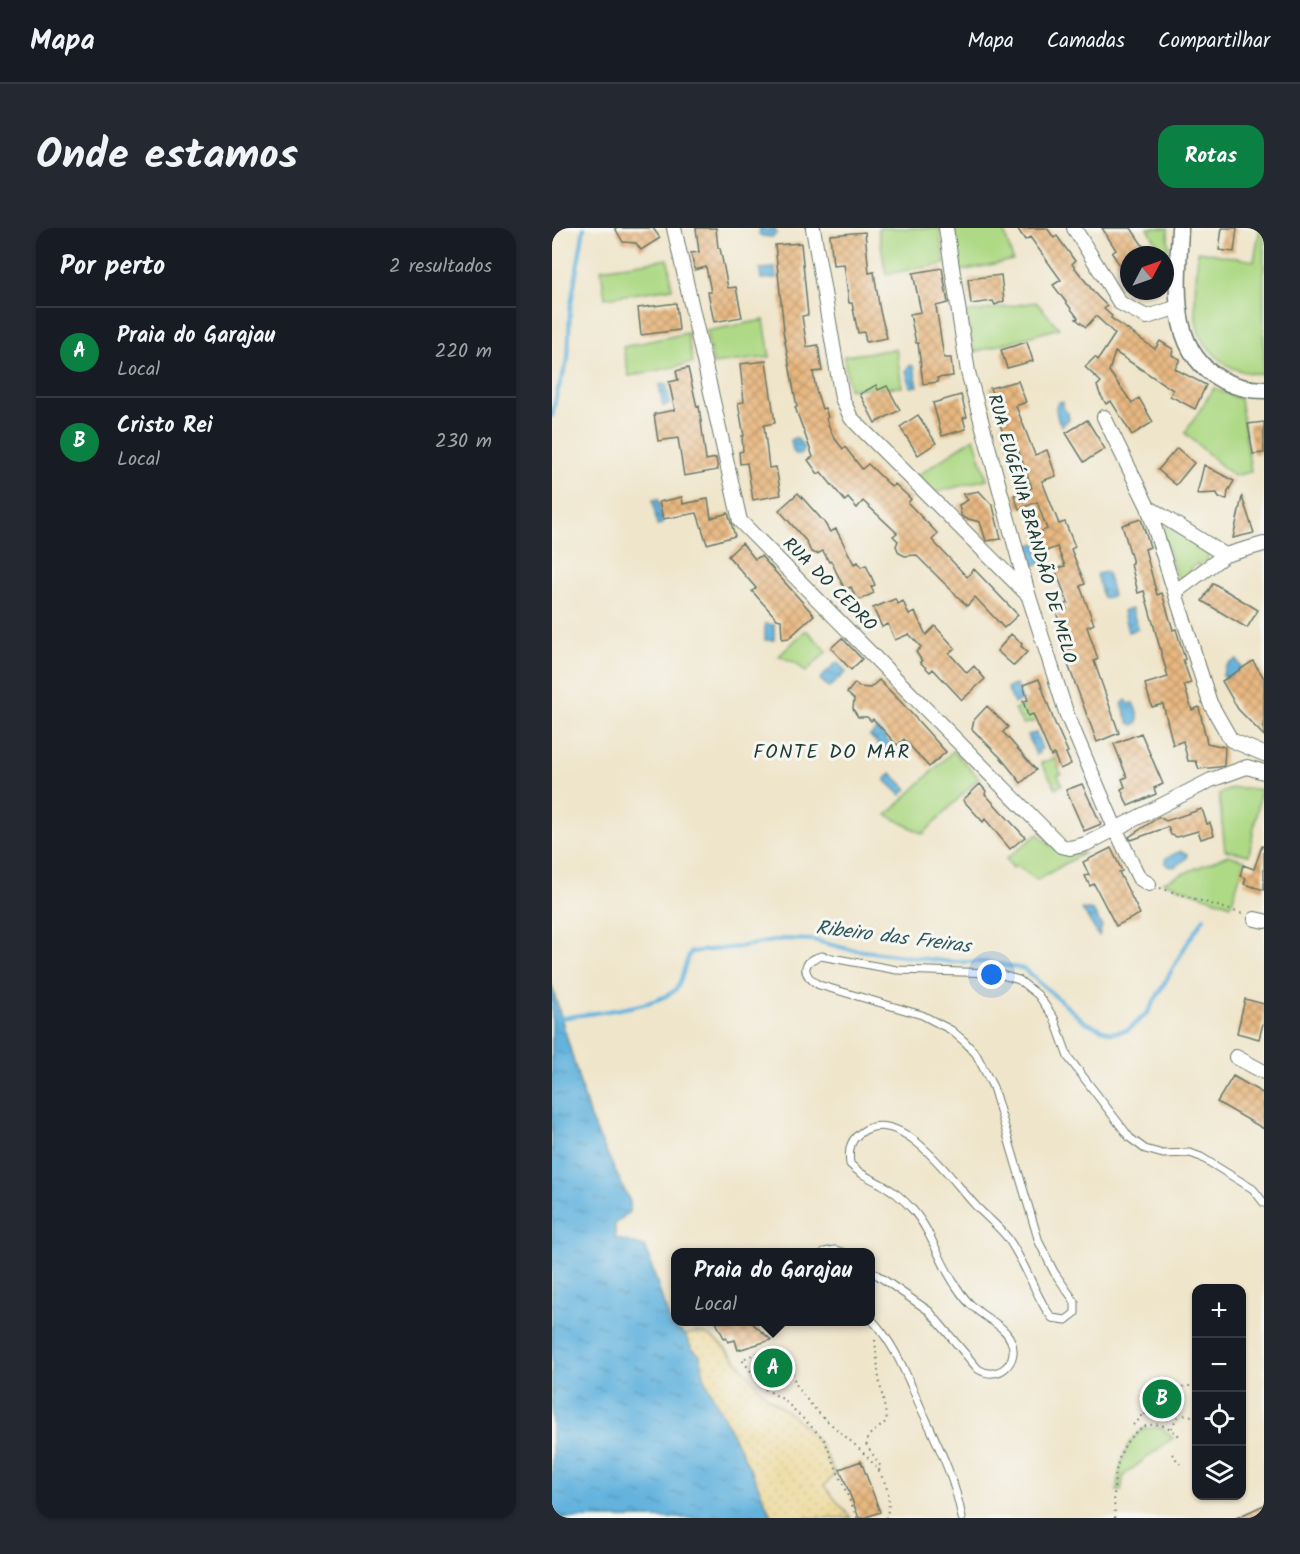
<!DOCTYPE html>
<html lang="pt">
<meta charset="utf-8">
<style>
:root{--surface:#171b24;--page:#242831;--text:#f1f3f6;--muted:#9ea1a6;--line:#363941;--accent:#0b8043}
body{margin:0;font-family:Kalam,sans-serif;background:var(--page);color:var(--text)}
.controls{position:absolute;right:18px;bottom:18px;display:grid;overflow:hidden;border-radius:12px;box-shadow:0 2px 4px #0004}
.controls button{width:54px;height:54px;display:grid;place-items:center;padding:0;border:0;border-bottom:2px solid var(--line);background:var(--surface);color:var(--text);font:30px sans-serif}
.compass{position:absolute;left:568px;top:18px;width:54px;height:54px;border-radius:50%;background:var(--surface);box-shadow:0 2px 4px #0004;rotate:49deg}
.you{position:absolute;left:440px;top:747px;width:21px;height:21px;margin:-15px;border:4px solid #fff;border-radius:50%;background:#1a73e8;box-shadow:0 0 0 9px #1a73e833}
.badge{display:grid;place-items:center;width:39px;height:39px;border-radius:50%;background:var(--accent);color:#fff;font-size:20px;font-weight:700}
.pin{position:absolute;translate:-50% -50%;border:3px solid #fff;box-shadow:0 2px 6px #0006}
.popup{position:absolute;left:119px;top:1020px;width:204px;height:78px;box-sizing:border-box;display:grid;place-content:center;border-radius:12px;background:var(--surface);filter:drop-shadow(0 2px 4px #0005);font-size:20px;white-space:nowrap;color:var(--muted)}
.popup b{font-size:22px;color:var(--text)}
.popup::after{content:'';position:absolute;left:50%;top:100%;margin-left:-12px;border:12px solid transparent;border-top-color:var(--surface)}
.list{margin:0;padding:0;list-style:none}
h2{display:flex;justify-content:space-between;align-items:center;height:78px;margin:0;padding:0 24px;font-size:26px}
h2 small{font-size:20px;font-weight:400;color:var(--muted)}
.list li{display:grid;grid-template-columns:39px 1fr auto;gap:18px;align-items:center;box-sizing:border-box;height:90px;padding:0 24px;border-top:2px solid var(--line)}
.list b{display:block;font-size:22px;white-space:nowrap}
.list p{margin:0;font-size:20px;white-space:nowrap;color:var(--muted)}
.list em{font-size:20px;font-style:normal;color:var(--muted)}
.icon{flex:none;width:33px;height:33px;fill:none;stroke:currentColor;stroke-width:2;stroke-linecap:round;stroke-linejoin:round}
.map{position:relative;flex:none;width:712px;height:1290px;overflow:hidden;border-radius:18px}
header{display:flex;align-items:center;gap:36px;box-sizing:border-box;height:84px;padding:0 30px;background:var(--surface);border-bottom:2px solid var(--line)}
header strong{font-size:28px}
nav{display:flex;gap:33px;margin-inline-start:auto;font-size:21px}
.intro{display:flex;align-items:center;justify-content:space-between;box-sizing:border-box;height:144px;padding:0 36px}
h1{margin:0;font-size:42px}
.button{padding:15px 27px;border-radius:18px;background:var(--accent);color:#fff;font-size:21px;font-weight:700}
main{display:flex;gap:36px;padding:0 36px}
aside{flex:1;background:var(--surface);border-radius:18px;box-shadow:0 2px 4px #0004}
.map>svg:first-child{display:block}
</style>
<header>
<strong>Mapa</strong>
<nav><a>Mapa</a><a>Camadas</a><a>Compartilhar</a></nav>
</header>
<div class="intro"><h1>Onde estamos</h1><a class="button">Rotas</a></div>
<main>
<aside>
<h2>Por perto<small>2 resultados</small></h2>
<ul class="list">
<li><span class="badge">A</span><div><b>Praia do Garajau</b><p>Local</p></div><em>220 m</em></li>
<li><span class="badge">B</span><div><b>Cristo Rei</b><p>Local</p></div><em>230 m</em></li>
</ul>
</aside>
<div class="map">
<svg width="712" height="1290" viewBox="0 0 712 1290">
<defs>
<pattern id="sand-dots" width="8" height="8" patternUnits="userSpaceOnUse" patternTransform="scale(1.5)"><rect width="8" height="8" fill="#eeda9e"/><path d="M2 2h.1M6 6h.1" fill="none" stroke="#ccbc89" stroke-width="1.8" stroke-linecap="round"/></pattern>
<pattern id="water-ripples" width="26" height="14" patternUnits="userSpaceOnUse" patternTransform="scale(1.5)"><rect width="26" height="14" fill="#63b3de"/><path d="M2 4q2-2 4 0t4 0M15 11q2-2 4 0t4 0" fill="none" stroke="#5193b5"/></pattern>
<pattern id="building-cross-hatch" width="8" height="8" patternUnits="userSpaceOnUse" patternTransform="scale(1.5)"><rect width="8" height="8" fill="#e9b881"/><path d="M0 0l8 8M0 8l8-8" fill="none" stroke="#bc976a"/></pattern>
</defs>
<rect width="100%" height="100%" fill="#f6f6f2"/>
<filter id="ink" filterUnits="userSpaceOnUse"><feTurbulence type="fractalNoise" baseFrequency=".0167" numOctaves="2"/><feDisplacementMap in="SourceGraphic" scale="12" xChannelSelector="R" yChannelSelector="G"/><feConvolveMatrix kernelMatrix="1 2 1 2 8 2 1 2 1" color-interpolation-filters="sRGB"/></filter>
<filter id="wash" filterUnits="userSpaceOnUse"><feTurbulence type="fractalNoise" baseFrequency=".008" numOctaves="4" result="noise"/><feDisplacementMap in="SourceGraphic" scale="24" xChannelSelector="R" yChannelSelector="G"/><feGaussianBlur stdDeviation="1.35" result="paint"/><feColorMatrix in="noise" values="0 0 0 0 0 0 0 0 0 0 0 0 0 0 0 0 0 1.4 0 .05"/><feComposite in="paint" operator="in"/></filter>
<g filter="url(#wash)">
<rect width="100%" height="100%" fill="#efe5ca"/>
<path fill="#aed985" stroke="#668b5c" stroke-width="1.5" d="M326 0H387L393 36 334 46Z
M402 0H451L461 32 409 43Z
M596 0H616L617 37 613 27H611Z
M708 0H712V146C694 146 678 142 665 129 661 124 656 120 652 115 637 93 645 49 646 23L702 33Z
M116 31 120 60 53 70 49 41Z
M484 74 507 100 422 124 414 85Z
M212 92 218 129 161 136 154 103Z
M135 105 141 135 77 148 71 119Z
M344 121 350 159 297 161 292 128Z
M662 160 688 171 699 244 681 248 633 205Z
M422 210 435 251 378 266 365 248Z
M613 298 621 301 656 325V331L647 338 645 336 638 341 640 344 629 351 624 347 609 301Z
M254 402 275 423 254 444 244 435 227 428Z
M473 478 476 487 484 485 486 493 471 496 462 481Z
M401 523 427 550 371 606 335 587Z
M503 530 509 546 506 547 510 557 504 560 489 535Z
M681 560H694L709 562 697 627 673 622 667 566Z
M486 606C500 620 511 630 532 625L485 652 465 638 461 640 454 631Z
M676 627 693 632 679 677 611 654Z
M593 1200H610L621 1210 572 1247 569 1263H565C567 1241 572 1212 593 1200Z"/>
<path fill="url(#sand-dots)" stroke="#868c69" stroke-width="1.5" d="M145 1104C173 1108 194 1148 213 1166 229 1181 249 1191 262 1209 271 1220 277 1233 283 1246L272 1258 299 1290H220L205 1255 153 1152 148 1127 140 1121 133 1107Z"/>
<path fill="url(#water-ripples)" stroke="#417889" stroke-width="1.5" d="M208 0 216 2 223 0 224 6 220 9 210 8 207 6Z
M223 40 224 50 209 51 208 41Z
M359 137 362 139 366 158 358 159 354 142Z
M114 156 118 176 111 178 107 157Z
M507 174H511V181L516 185 517 191 510 198C505 192 504 186 504 178Z
M242 210H245L252 219 249 226H244L241 223 239 212Z
M106 271 111 296 105 297 101 272Z
M484 315 489 331 493 330 494 334 479 338 473 319Z
M555 344 561 368 551 370 545 346Z
M580 381 586 401 576 404 571 383Z
M213 396 222 397V412H213Z
M685 432 694 447 674 451 671 447C673 437 676 436 685 432Z
M285 434 294 444 277 460 268 451Z
M464 457 470 472 462 475 455 460Z
M574 472 577 476 581 475 586 486V494L582 497 577 495 570 476Z
M325 501 339 517 333 523 318 508Z
M484 505 490 521 486 522 487 525 484 527 476 507Z
M339 545 355 561 349 567 333 552Z
M629 623 635 626V630L624 638 619 639 614 636V630Z
M530 681 541 683 550 698 547 708Z
M0 758 38 890 78 974 77 984 63 996V1010L93 1019 119 1097 133 1107 140 1121 148 1127 153 1152 205 1255 220 1290H0Z"/>
<g fill="none" stroke-linecap="round" stroke-linejoin="round">
<path stroke="#63b3de" stroke-width="4" d="M0 188 5 165 16 131 18 81 32 0
M9 790C37 785 103 780 123 762 131 755 131 736 139 724L187 719 232 711 261 712 296 721 399 734H435L472 741 533 794 559 805 576 802 596 784 633 719 652 690"/>
</g>
<g id="blocks">
<path fill="url(#building-cross-hatch)" d="M63 0H101L108 10 89 22 84 15 71 14Z
M144 0H164L166 20H168L176 60 184 59 190 89 162 94 156 64H159L154 39 143 42 139 25 147 24Z
M465 0H495L502 10 505 8 523 33 520 36 545 68 555 78 552 81 560 88 559 90 603 121 608 113 621 121 620 127 628 131 623 141 654 157 643 181 618 168 621 162 563 124 557 143 580 175 587 170 601 194 580 207 559 173 554 176 548 166 545 158 549 154 533 139 543 129 546 132 563 106 544 88 534 99 524 91 526 90 501 57 509 52 478 9 473 12Z
M550 0H579L597 27H577V52L560 25 564 22Z
M670 0H685L682 24 667 22Z
M313 4 317 45 322 44 328 83 335 110 314 114 312 104 306 105 300 75H297L292 36 281 37 278 7Z
M249 15 256 87 250 88 255 119 266 117 270 143 261 144 264 162 270 181 273 180 276 189 274 191 281 208 291 221 293 219 310 241 316 236 340 259 343 256 359 271 356 275 386 306 380 312 415 349 422 341 466 387 452 400 423 369 415 378 364 327 353 328 347 325 344 318 346 313 341 308 345 305 311 273 305 280 296 270 293 273 269 244 266 246 256 232 261 229 243 179H245L231 103 232 102 223 17Z
M390 40 396 75 384 78 392 130H399L401 148 385 150 386 154 371 156 366 115H364L358 86 369 84 361 45Z
M449 47 452 73 443 77 441 73 419 76 416 51Z
M124 75 127 102 89 107 86 80Z
M475 114 481 133 455 140 449 122Z
M214 133 223 195 212 197 217 240 224 239 229 267 201 272 195 235 188 236 187 224 191 223 190 208H192L186 175 192 174 188 136Z
M136 140 145 179 147 178 154 232 164 230 166 242 132 248 126 210 106 213 102 186 123 182 117 154 126 152 124 143Z
M466 153 474 174 464 178 483 227 495 222 504 248 490 253 507 296 513 294 523 319 519 321 533 356 528 358 542 396 535 399 546 431 542 433 567 505 545 514 511 423 519 421 504 385 515 381 513 376 516 375 503 341 513 338 505 319 491 324 483 306 495 301 485 274 467 281 462 267 480 260 466 221 459 224 448 197 452 196 438 160Z
M324 157 326 162 335 158 348 182 323 195 308 166Z
M409 167 415 189 411 190 414 201 390 208 381 175Z
M366 187 384 215 366 227 348 199Z
M535 192 553 221 532 234 514 205Z
M712 194V225L701 226 696 196Z
M625 220 642 235 624 257 606 242Z
M652 237 682 253 676 263 675 271 667 270 665 265 645 266Z
M427 263 441 278 449 311 434 313 428 294 412 290 409 287 407 277 416 272 411 266Z
M246 265 272 294 278 304 284 301 302 336 306 334 309 339 314 337 323 357 319 359 322 365 305 373 299 359 293 362 279 333 277 334 271 323 265 326 259 324 254 313 227 282Z
M130 269 131 276 156 271 159 290 176 285 183 308 155 316 145 285 111 291 107 274Z
M690 269 702 305 681 310Z
M589 291 598 319 593 321 605 367 610 365 621 402 624 401 633 431 631 432 639 455 632 457 640 482 647 479 655 515 673 519 672 538 667 539 647 541 644 533H636L631 513 621 517 611 476 600 479 593 456 616 449 592 363 586 365 579 336 581 335 570 297Z
M190 315 203 331 209 328 262 387 237 410 230 411 229 392 225 391 200 363 204 360 176 328Z
M661 355 706 382 695 400 650 373Z
M343 371 346 376 351 373 357 387 363 384 374 407 383 398 403 420 397 425 415 445 422 438 433 451 410 472 381 441 378 444 368 434 370 433 364 424 369 419 357 406 343 412 336 396 330 399 321 380Z
M459 406 470 416 469 418 475 424 462 438 445 423Z
M290 410 310 431 299 442 279 420Z
M701 433 712 450V508L686 481 670 453Z
M487 451 502 493 516 524 514 525 519 536 508 541 502 526 499 528 481 486 476 488 471 473 476 472 471 457Z
M327 452 349 474 394 524 377 539 352 511 345 517 321 491 319 493 315 489H306L301 481 302 471 295 465 303 455 307 459 318 460Z
M435 478 456 499 451 504 484 542 469 555 449 530 420 501 422 492Z
M589 505 611 556 602 560 604 566 576 578 569 561 573 559 570 551 575 549 562 516Z
M428 556 434 563 433 566 473 609 458 621 433 591 431 594 411 572Z
M530 556 549 596 532 603 514 562Z
M650 581 655 596 658 595 662 607 649 611 646 603 625 609 619 607 616 599 579 612 577 609 607 589 614 593Z
M710 618H712V662L692 656 694 650 688 648 691 637 702 641Z
M559 620 570 643 567 644 588 686 564 698 542 656 538 658 533 648 537 647 531 634Z
M693 771 712 776V792L707 811 685 805Z
M681 848 712 866V901L665 874Z
M164 1094H199L219 1112 186 1122 183 1112 176 1114 174 1109 172 1110Z
M213 1134 230 1136 229 1155 212 1154Z
M602 1158 621 1160 618 1185 599 1184Z
M309 1233 328 1284 312 1290H307L288 1241Z
M712 1277V1290H684Z"/>
</g>
</g>
<g filter="url(#ink)">
<use href="#blocks" fill-opacity="0" stroke="#687868" stroke-width="1.5"/>
<g fill="none" stroke-linecap="round" stroke-linejoin="round">
<g stroke="#687868" stroke-width="9">
<path id="service" d="M272 1024 283 1022 291 1024
M318 1042 377 1083 426 1141C446 1154 468 1134 459 1113 453 1098 436 1092 425 1082 417 1076 409 1066 404 1058 387 1034 380 1004 361 982 352 972 341 962 329 956 315 948 310 948 298 936 296 921 298 910 313 902 353 881 401 954 424 978 435 990 451 1001 459 1015 472 1035 481 1059 493 1080L500 1090 514 1092 523 1085V1074L502 1044 487 1014 441 859 424 826 413 814 399 802 370 787 267 757C250 747 248 734 269 728L345 742 443 745 467 752 486 767 502 790 516 829 578 910 593 921 611 926 638 925 649 929 701 961 712 975
M318 1090C342 1114 355 1148 368 1178 385 1215 403 1250 410 1290"/>
</g>
<g stroke="#687868" stroke-width="16">
<path id="minor" d="M122 0 188 293 509 618 518 620 534 616 659 552 695 539 712 544
M261 0 290 170 299 190 476 367
M394 0 416 144 477 369 515 487 564 602 587 650 597 656
M522 0 568 75 595 89 626 79
M552 189 596 279 658 475 679 512 712 526
M596 279 673 327
M623 364 673 327 712 316
M703 691 712 693
M684 829 712 844"/>
</g>
<g stroke="#687868" stroke-width="19">
<path id="tertiary" d="M628 0C626 54 614 124 672 153 685 159 698 162 712 162"/>
</g>
<path stroke="#687868" stroke-width="2" stroke-dasharray="1.5 4.5" stroke-linecap="butt" d="M608 660 691 686
M323 1112 327 1151 335 1192C328 1202 315 1203 314 1216L329 1239 326 1244
M230 1145H241
M644 1159C615 1151 616 1194 644 1187
M581 1197 589 1190V1186L617 1187
M619 1200 628 1185
M620 1226 628 1236
M305 1290 272 1211 232 1172 213 1161 190 1132C203 1124 220 1120 234 1130 241 1136 239 1143 242 1151 245 1160 251 1167 257 1174 283 1208 351 1238 334 1290
M563 1290C562 1271 561 1252 566 1234 574 1204 601 1182 627 1208"/>
<use href="#service" stroke="#fff" stroke-width="7"/>
<use href="#minor" stroke="#fff" stroke-width="14"/>
<use href="#tertiary" stroke="#fff" stroke-width="16"/>
</g>
</g>
<g text-anchor="middle" dominant-baseline="central" stroke-width="6" stroke-linejoin="round" paint-order="stroke">
<g font-size="18" fill="#1f3d34" stroke="#f6f6f2">
<text transform="translate(479 301) rotate(74)">RUA EUGÉNIA BRANDÃO DE MELO</text>
<text transform="translate(277 357) rotate(45)">RUA DO CEDRO</text>
</g>
<g font-size="20" letter-spacing="1.5" fill="#1f3d34" stroke="#f6f6f2">
<text x="280" y="525">FONTE DO MAR</text>
</g>
<g font-size="20" font-style="italic" fill="#305a5e" stroke="#f6f6f2">
<text transform="translate(341 710) rotate(7)">Ribeiro das Freiras</text>
</g>
</g>
</svg>
<div class="controls">
<button>+</button>
<button>−</button>
<button><svg class="icon" aria-label="locate" viewBox="0 0 24 24"><circle cx="12" cy="12" r="6"/><path d="M12 2v4M12 18v4M2 12h4M18 12h4"/></svg></button>
<button><svg class="icon" aria-label="layers" viewBox="0 0 24 24"><path d="M12 4l9 5-9 5-9-5zM3 14l9 5 9-5"/></svg></button>
</div>
<svg class="compass" viewBox="-18 -18 36 36"><path d="M0-13l5 13h-10z" fill="#e53935"/><path d="M0 13l5-13h-10z" fill="#9ea1a6"/></svg>
<div class="you"></div>
<div class="pin badge" style="left:221px;top:1140px">A</div>
<div class="popup"><b>Praia do Garajau</b>Local</div>
<div class="pin badge" style="left:610px;top:1171px">B</div>
</div>
</main>
